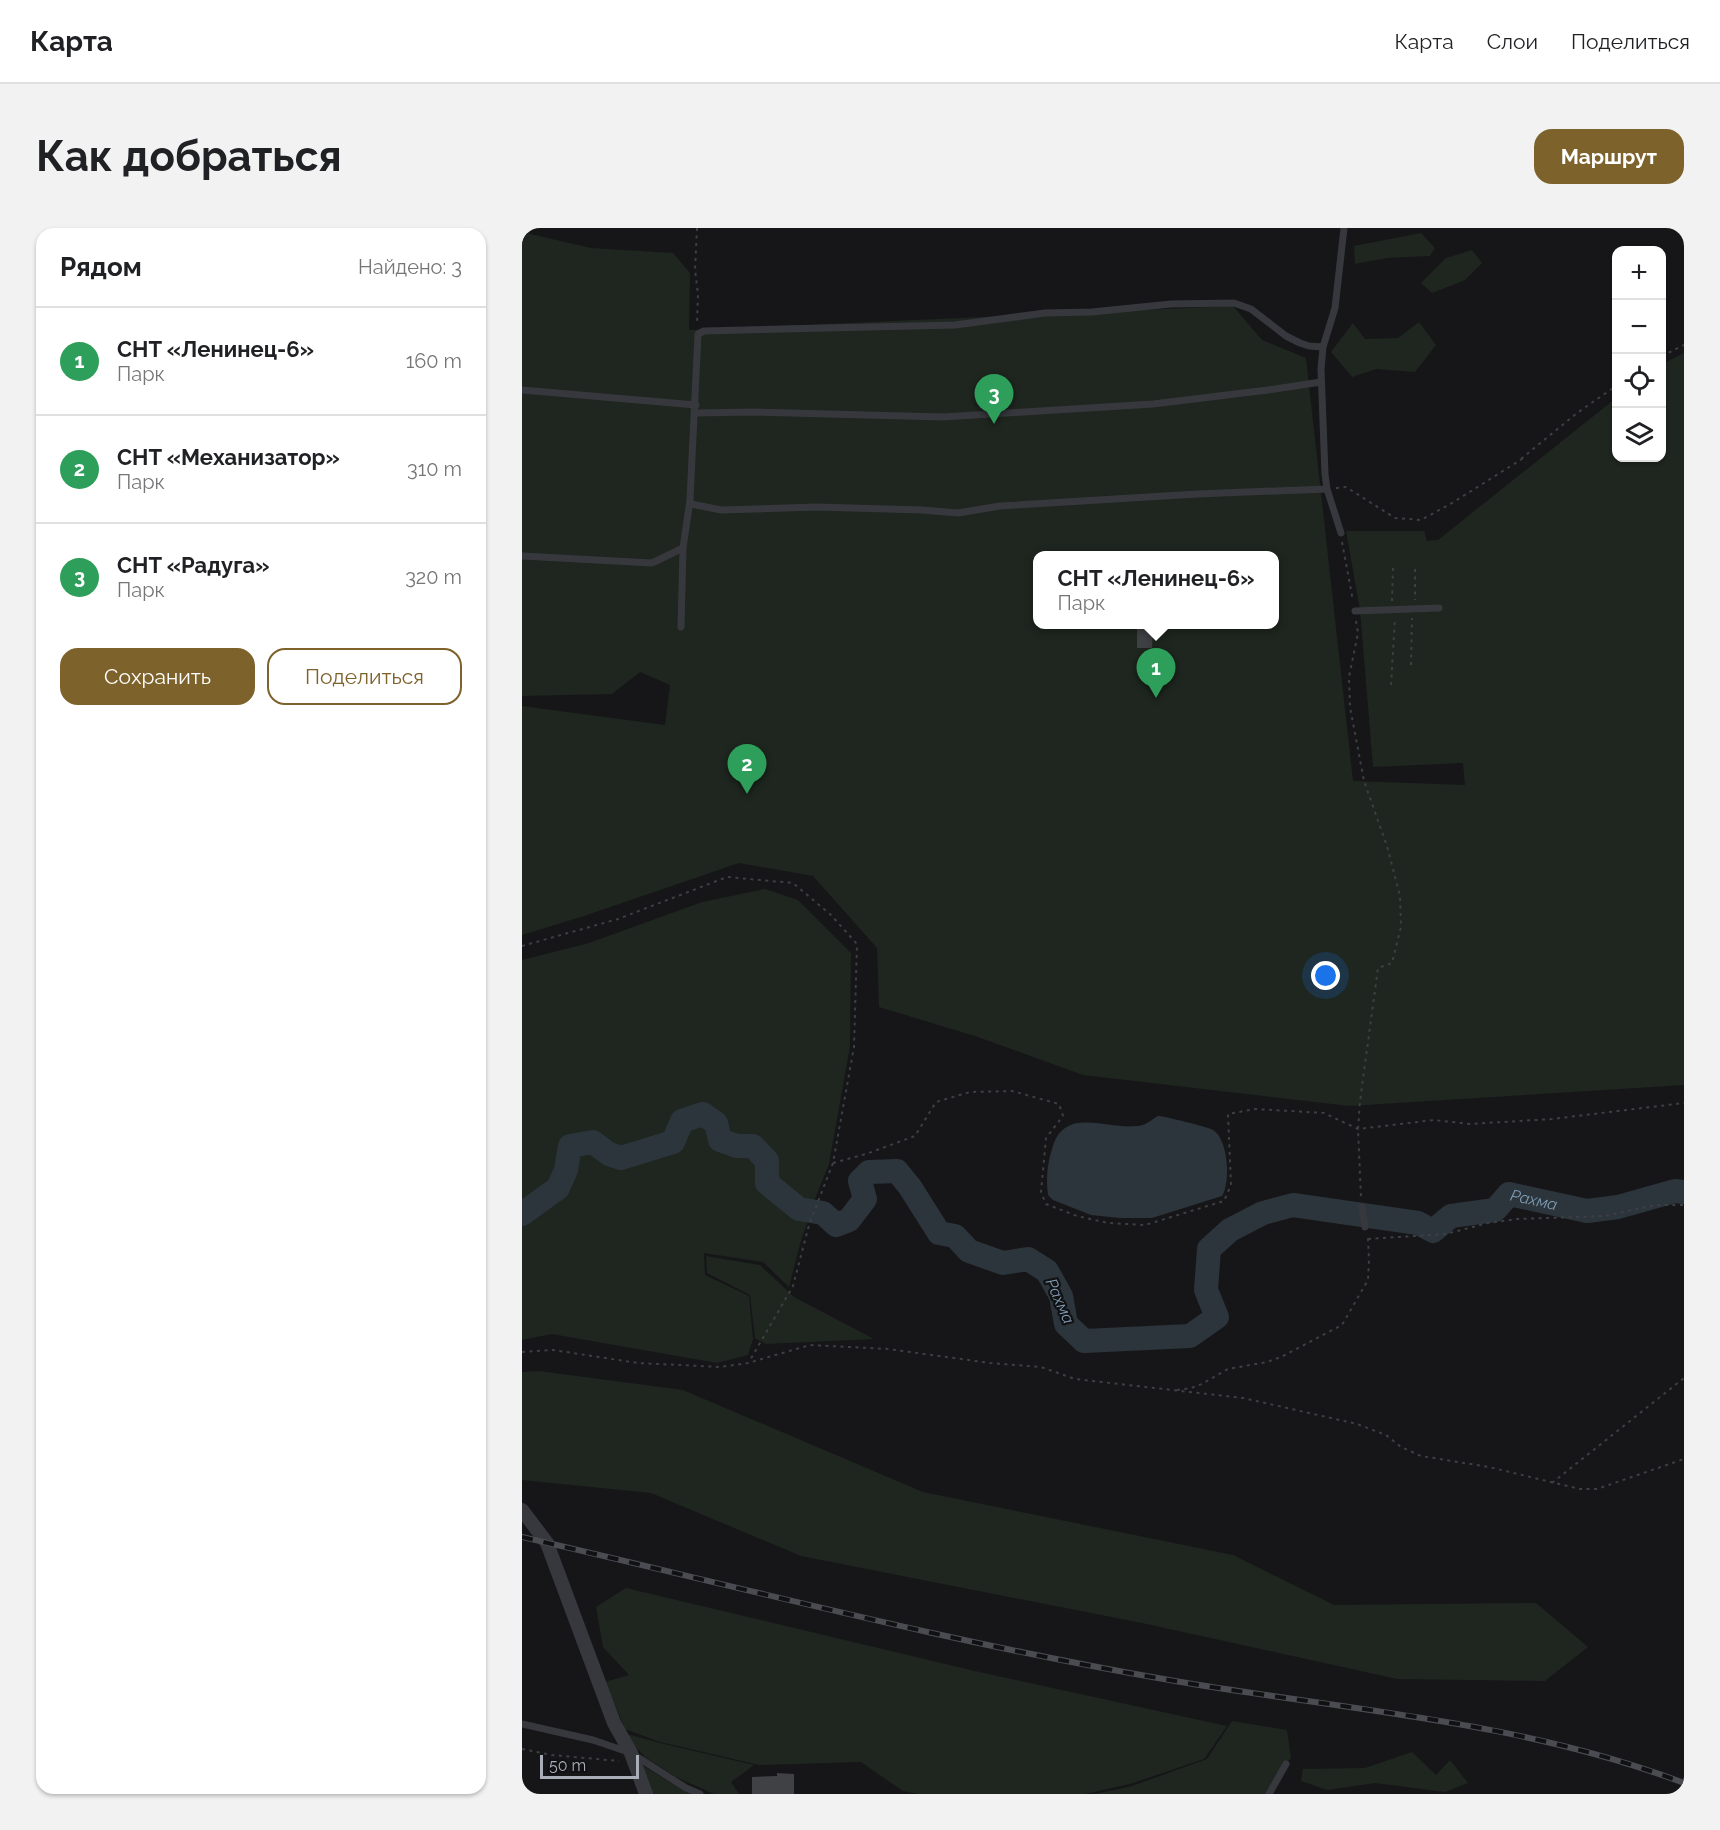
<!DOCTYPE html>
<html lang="ru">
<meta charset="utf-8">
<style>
:root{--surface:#fff;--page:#f2f2f2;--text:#202124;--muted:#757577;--line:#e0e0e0;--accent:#7e622b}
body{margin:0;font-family:Raleway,sans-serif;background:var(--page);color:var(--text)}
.controls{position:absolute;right:18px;top:18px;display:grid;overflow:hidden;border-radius:12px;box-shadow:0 2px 4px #0004}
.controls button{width:54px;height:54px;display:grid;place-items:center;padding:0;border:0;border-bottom:2px solid var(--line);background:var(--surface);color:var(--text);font:30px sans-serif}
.scale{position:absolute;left:18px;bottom:15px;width:99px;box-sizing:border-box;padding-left:6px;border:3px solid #a8adb8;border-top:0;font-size:16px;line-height:21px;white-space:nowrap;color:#a8adb8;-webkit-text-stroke:4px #111113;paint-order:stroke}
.you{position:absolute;left:804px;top:748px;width:21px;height:21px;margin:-15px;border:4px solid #fff;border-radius:50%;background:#1a73e8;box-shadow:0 0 0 9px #1a73e833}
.badge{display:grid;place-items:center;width:39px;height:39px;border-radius:50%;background:var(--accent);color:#fff;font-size:20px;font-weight:700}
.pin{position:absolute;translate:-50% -50px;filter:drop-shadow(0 2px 3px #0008)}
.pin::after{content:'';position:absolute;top:32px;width:21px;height:18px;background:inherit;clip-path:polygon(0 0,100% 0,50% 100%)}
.popup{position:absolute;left:511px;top:323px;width:246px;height:78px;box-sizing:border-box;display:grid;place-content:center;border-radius:12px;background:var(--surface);filter:drop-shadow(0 2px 4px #0005);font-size:20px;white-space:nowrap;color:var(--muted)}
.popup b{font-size:22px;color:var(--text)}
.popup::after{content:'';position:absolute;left:50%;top:100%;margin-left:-12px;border:12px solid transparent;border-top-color:var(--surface)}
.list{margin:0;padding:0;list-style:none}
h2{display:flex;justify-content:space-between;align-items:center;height:78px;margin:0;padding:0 24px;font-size:26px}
h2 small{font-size:20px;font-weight:400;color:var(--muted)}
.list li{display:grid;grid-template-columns:39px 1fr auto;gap:18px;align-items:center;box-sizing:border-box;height:108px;padding:0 24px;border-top:2px solid var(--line)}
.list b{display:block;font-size:22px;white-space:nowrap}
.list p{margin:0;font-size:20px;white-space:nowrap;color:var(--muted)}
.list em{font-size:20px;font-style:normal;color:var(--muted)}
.actions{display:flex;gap:12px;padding:18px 24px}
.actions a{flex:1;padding:14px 0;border:2px solid var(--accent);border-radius:18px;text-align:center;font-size:21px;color:var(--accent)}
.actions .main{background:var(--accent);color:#fff}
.icon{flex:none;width:33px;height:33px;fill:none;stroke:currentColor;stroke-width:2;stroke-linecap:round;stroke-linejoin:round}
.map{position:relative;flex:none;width:1162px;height:1566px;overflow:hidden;border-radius:18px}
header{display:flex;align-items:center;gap:36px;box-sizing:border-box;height:84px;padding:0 30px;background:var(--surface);border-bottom:2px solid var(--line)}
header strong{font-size:28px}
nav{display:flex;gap:33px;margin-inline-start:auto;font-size:21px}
.intro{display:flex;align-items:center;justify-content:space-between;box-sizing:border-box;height:144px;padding:0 36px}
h1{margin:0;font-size:42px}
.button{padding:15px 27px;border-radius:18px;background:var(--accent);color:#fff;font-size:21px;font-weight:700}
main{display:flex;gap:36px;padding:0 36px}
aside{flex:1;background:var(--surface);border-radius:18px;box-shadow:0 2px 4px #0004}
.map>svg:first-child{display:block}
</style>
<header>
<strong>Карта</strong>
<nav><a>Карта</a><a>Слои</a><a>Поделиться</a></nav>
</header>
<div class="intro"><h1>Как добраться</h1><a class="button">Маршрут</a></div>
<main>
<aside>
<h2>Рядом<small>Найдено: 3</small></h2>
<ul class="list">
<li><span class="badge" style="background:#2e9e5b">1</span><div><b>СНТ «Ленинец-6»</b><p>Парк</p></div><em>160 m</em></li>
<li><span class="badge" style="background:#2e9e5b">2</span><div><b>СНТ «Механизатор»</b><p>Парк</p></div><em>310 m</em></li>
<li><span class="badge" style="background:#2e9e5b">3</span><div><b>СНТ «Радуга»</b><p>Парк</p></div><em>320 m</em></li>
</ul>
<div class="actions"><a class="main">Сохранить</a><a>Поделиться</a></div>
</aside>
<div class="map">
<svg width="1162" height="1566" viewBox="0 0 1162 1566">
<rect width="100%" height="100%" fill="#161618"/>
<path fill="#1e261f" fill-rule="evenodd" d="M0 4 69 20 151 25 168 45 167 102 711 78 740 112 784 130 831 553 943 557 941 535 851 539 838 382 824 303H902L905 313 916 312 1094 170V230H1140V136L1162 125V857L827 878 561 847 456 809 357 779 355 720 291 648 217 635 62 688 0 707V478L143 497 148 457 118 444 90 466 0 468ZM516 328H752V396H516Z
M899 5 913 20 908 28 865 30 833 36 832 18Z
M950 22 960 35 943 52 910 65 899 55 924 30Z
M897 94 914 117 893 144 854 141 830 149 809 124 831 95 843 111 876 110Z
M243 661 276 672 329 725 328 818 307 936 290 978 280 977 248 953 250 932 233 916 217 915 202 907 198 895 185 882 156 889 147 910 97 926 76 910 45 914 40 942 32 957 0 980V732L67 715 180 674Z
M180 892 192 899 196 916 217 924H229L241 934 242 959 273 985 288 987 278 1016 267 1059 241 1034 182 1025 183 1047 227 1068 231 1111 226 1127 195 1135 30 1106 0 1112V989L3 990 41 962 49 943 52 923 70 918 87 930 106 935 155 916 163 899Z
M184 1028 238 1037 272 1069 352 1111 244 1116 233 1110 228 1067 185 1045Z
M17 1143 161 1162 401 1264 711 1327 812 1377 1014 1375 1066 1419 1023 1453 875 1451 620 1395 279 1328 129 1265 0 1252V1144Z
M104 1360 453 1443 705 1498 682 1531 608 1556 563 1566H396L381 1563 339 1534 237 1537 138 1514 103 1501 83 1454 107 1447 81 1419 74 1379Z
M710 1493 765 1502 769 1530 743 1566H573L610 1558 685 1531Z
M101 1505 138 1515 232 1537 209 1554 217 1566H192L154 1549 123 1529Z
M890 1524 914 1547 928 1532 946 1555 923 1564 853 1555 805 1562 779 1553 781 1541 843 1540Z
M118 1536 164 1564 168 1566H126Z"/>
<path fill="#2c353c" d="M636 888C642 888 686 899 691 902 706 911 709 954 700 968L630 990H598L569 987 531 972 526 967C524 951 525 937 530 921 542 877 584 902 615 898 623 898 629 892 636 888Z"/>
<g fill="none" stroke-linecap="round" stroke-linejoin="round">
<path stroke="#2c353c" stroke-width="24" id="s1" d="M0 986 36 960 44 942 48 918 71 914 87 926 99 930 151 914 160 893 181 886 194 895 198 912 215 918H231L245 933V955L277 981 301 985 314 997 327 992 343 971 338 953 347 944 375 943 388 959 417 1005 433 1008 447 1023 481 1035 506 1031 525 1043 539 1068 544 1096 562 1113 668 1108 695 1089 684 1062 687 1021 708 1002 741 985 771 977 896 995 911 1003 929 988 973 982 987 966 1065 983 1096 979 1153 963 1162 964"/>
</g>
<path fill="#404145" d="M615 400 631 401 630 420H615Z
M255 1545 272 1546V1566H230V1549L255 1548Z"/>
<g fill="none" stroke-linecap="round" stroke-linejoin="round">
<path stroke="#3d3f44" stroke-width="2" stroke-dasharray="3 4.5" stroke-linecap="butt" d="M175 0 173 42 176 66 175 96
M1140 128 1162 117
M999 231 1055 185 1094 158
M814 260 824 259 873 290 899 292 930 275 1000 231 1004 235
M820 314 831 373
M893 341V372
M870 373 871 340
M834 393 836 405 827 449 828 479 842 553 865 618 878 668 879 699 870 735 856 740 838 873 836 901 839 970
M889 437 890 390
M869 457 873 390
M0 718 96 691 205 649 271 655 309 687 335 716 332 819 311 935 287 997 271 1058 227 1134
M311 935 344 926 393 908 414 874 448 864 490 863 537 876 541 888 524 910 519 964 524 976 555 988 586 995 623 997 702 973 709 957 706 886 733 881 802 885 836 901 912 892 948 896 1030 891 1162 875
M846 1011 924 1006 966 995 995 991 1083 988 1134 977H1162
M0 1124 31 1122 116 1135 198 1139 226 1135 288 1117 366 1121 468 1135 519 1139 553 1151 721 1170 774 1182 835 1196 864 1207 879 1219 899 1228 967 1239 1058 1261H1075L1162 1231
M655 1162 669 1160 680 1156 706 1141 745 1134 759 1129 820 1097 846 1052 847 1032 846 1010
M1030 1255 1162 1150
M0 1521 30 1527 97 1533"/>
<path stroke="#37383d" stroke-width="7" d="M801 119 787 118 778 115 764 108 729 81 712 75 649 76 570 84 523 85 433 97 182 103 176 106 168 271 169 276 199 282 294 279 400 282 436 285 478 278 675 266 805 261
M0 162 174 177
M173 185 232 184 421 189 631 176 746 162 799 154
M819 305 805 261 803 246 799 141 801 119 813 80 822 0
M0 328 130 335 161 320 168 272
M833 383 917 380
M159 399 161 320
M840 979 843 999
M0 1496 71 1512 109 1525 164 1560 178 1566
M747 1566 764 1536"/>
<path stroke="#37383d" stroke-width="14" d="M0 1282 25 1315 92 1495 109 1525 124 1566"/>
<g stroke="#4a4c52" stroke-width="6">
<path id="rail" d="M0 1309C217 1359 434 1416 653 1453 824 1482 999 1493 1162 1555"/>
</g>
<use href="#rail" stroke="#111113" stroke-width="4" stroke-dasharray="11" stroke-linecap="butt"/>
</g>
<g text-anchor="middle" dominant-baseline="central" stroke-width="4.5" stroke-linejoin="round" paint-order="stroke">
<g font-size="16" font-style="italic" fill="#7f9bb3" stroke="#111113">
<text stroke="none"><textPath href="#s1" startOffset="1378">Рахма</textPath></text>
<text transform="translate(538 1073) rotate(66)">Рахма</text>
</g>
</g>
</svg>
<div class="controls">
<button>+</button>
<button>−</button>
<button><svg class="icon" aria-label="locate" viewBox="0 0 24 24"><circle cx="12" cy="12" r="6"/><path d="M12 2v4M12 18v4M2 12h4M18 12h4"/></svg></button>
<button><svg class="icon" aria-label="layers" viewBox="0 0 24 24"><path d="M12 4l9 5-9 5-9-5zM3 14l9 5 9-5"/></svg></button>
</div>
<div class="scale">50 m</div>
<div class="you"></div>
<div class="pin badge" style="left:634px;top:470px;background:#2e9e5b">1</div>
<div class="popup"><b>СНТ «Ленинец-6»</b>Парк</div>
<div class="pin badge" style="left:225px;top:566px;background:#2e9e5b">2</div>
<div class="pin badge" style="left:472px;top:196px;background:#2e9e5b">3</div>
</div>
</main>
